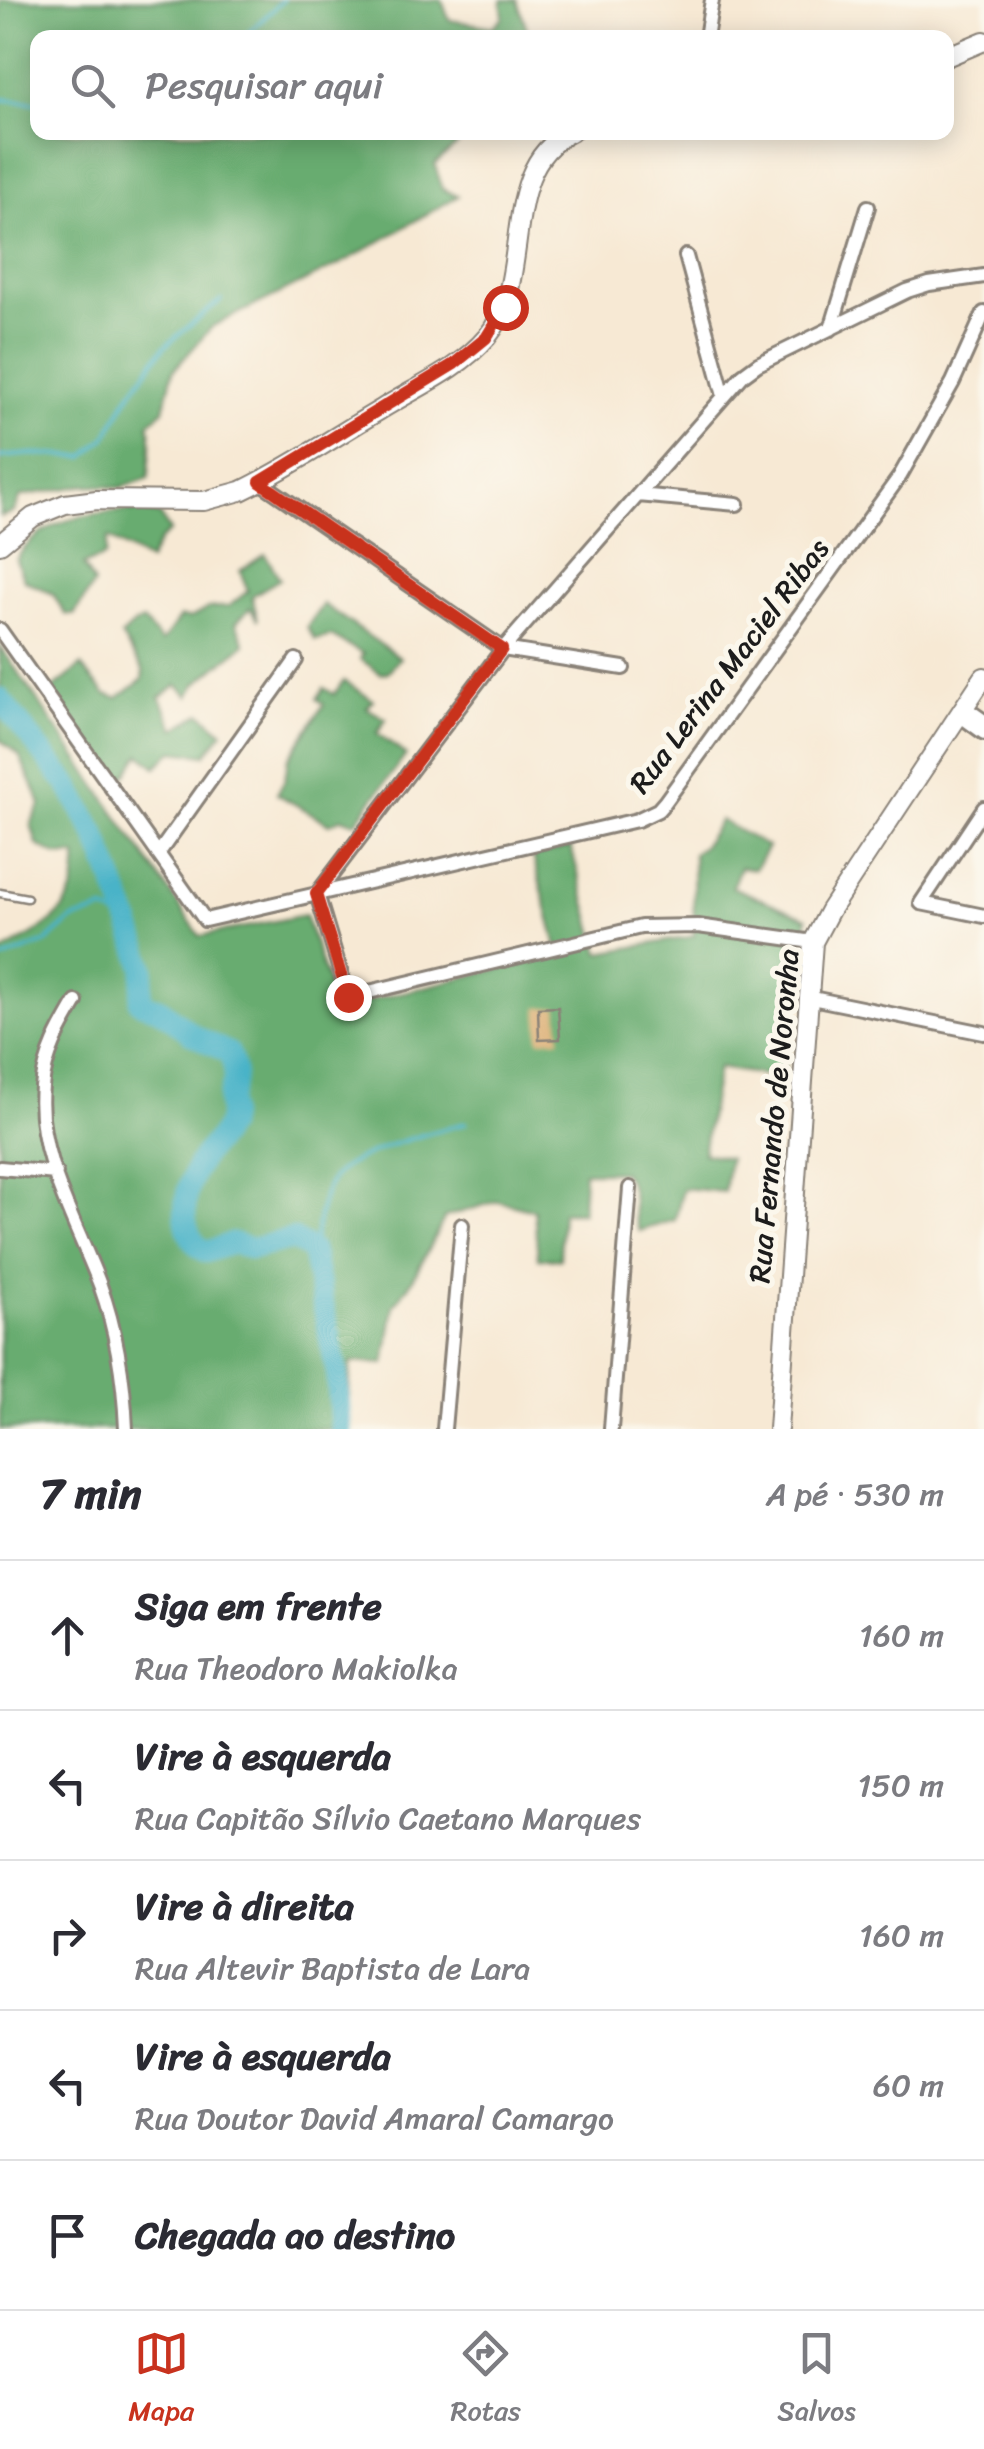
<!DOCTYPE html>
<html lang="pt">
<meta charset="utf-8">
<style>
:root{--surface:#fff;--page:#f7f7f7;--text:#2b2b33;--muted:#7c7c81;--line:#e1e1e2;--accent:#c8321e}
body{margin:0;font-family:Sriracha,sans-serif;background:var(--page);color:var(--text)}
.stop{position:absolute;width:30px;height:30px;margin:-22px;border:8px solid #c8321e;border-radius:50%;background:#fff}
.stop.end{background:#c8321e;border-color:#fff;box-shadow:0 2px 10px #0008}
.list{margin:0;padding:0;list-style:none}
h2{display:flex;justify-content:space-between;align-items:center;height:130px;margin:0;padding:0 40px;font-size:42px}
h2 small{font-size:32px;font-weight:400;color:var(--muted)}
.list li{display:grid;grid-template-columns:65px 1fr auto;gap:30px;align-items:center;box-sizing:border-box;height:150px;padding:0 40px;border-top:2px solid var(--line)}
.list b{display:block;font-size:38px;white-space:nowrap}
.list p{margin:0;font-size:32px;white-space:nowrap;color:var(--muted)}
.list em{font-size:32px;font-style:normal;color:var(--muted)}
.icon{flex:none;width:55px;height:55px;fill:none;stroke:currentColor;stroke-width:2;stroke-linecap:round;stroke-linejoin:round}
.map{position:relative;flex:none;width:984px;height:1429px;overflow:hidden}
.search{position:absolute;background:var(--surface);box-shadow:0 5px 25px #0003;left:30px;right:30px;top:30px;height:110px;display:flex;align-items:center;gap:25px;box-sizing:border-box;padding:0 35px;border-radius:20px;color:var(--muted);font-size:38px}
.sheet{height:880px;background:var(--surface)}
nav{display:flex;justify-content:space-around;align-items:center;box-sizing:border-box;height:140px;border-top:2px solid var(--line);background:var(--surface);font-size:28px;color:var(--muted)}
nav a{display:grid;justify-items:center;gap:5px}
nav .on{color:var(--accent)}
.map>svg:first-child{display:block}
</style>
<div class="map">
<svg width="984" height="1429" viewBox="0 0 984 1429">
<rect width="100%" height="100%" fill="#fbf7ec"/>
<filter id="ink" filterUnits="userSpaceOnUse"><feTurbulence type="fractalNoise" baseFrequency=".01" numOctaves="2"/><feDisplacementMap in="SourceGraphic" scale="20" xChannelSelector="R" yChannelSelector="G"/><feConvolveMatrix kernelMatrix="1 2 1 2 8 2 1 2 1" color-interpolation-filters="sRGB"/></filter>
<filter id="wash" filterUnits="userSpaceOnUse"><feTurbulence type="fractalNoise" baseFrequency=".0048" numOctaves="4" result="noise"/><feDisplacementMap in="SourceGraphic" scale="40" xChannelSelector="R" yChannelSelector="G"/><feGaussianBlur stdDeviation="2.25" result="paint"/><feColorMatrix in="noise" values="0 0 0 0 0 0 0 0 0 0 0 0 0 0 0 0 0 1.4 0 .05"/><feComposite in="paint" operator="in"/></filter>
<g filter="url(#wash)">
<rect width="100%" height="100%" fill="#f7e9d4"/>
<path fill="#68ac6f" stroke="#426446" stroke-width="2.5" d="M0 0H442L449 20 493 27 503 17 501 0H517L530 37 38 38V132L455 133 457 145 435 164 442 189 458 196 348 260 213 326 173 371 164 410 149 423C154 443 149 458 149 478L120 488 87 485 21 496 14 512 0 517Z
M140 510 160 515 170 531 160 540 149 561 108 538 105 556 83 565 94 584 74 615 65 614 53 594 24 580 16 560C41 517 94 512 140 510Z
M265 554 280 579 252 596 258 620 250 608 236 623 245 644 196 684 189 696 177 685 160 697 175 729 201 713 223 732 205 755 173 751 156 767 140 754 119 786 50 691 81 666 106 695 118 698 143 679V670L121 636 134 624 143 621 162 642 180 617 190 618 209 608 229 606 248 591 240 571Z
M323 604 400 658 388 672 381 674 360 659 363 654 331 636 315 640 307 627Z
M0 646 200 936 305 915 332 996 350 1005 559 954 533 856 571 847 600 953 694 936 693 854 704 845 720 820 768 847 755 869 740 867 732 887 807 918 783 1078 718 1068 703 1153 729 1158 724 1192 683 1188 675 1220 639 1231C628 1207 639 1197 623 1172H584L582 1212H562L560 1259 538 1258 534 1210 498 1201 445 1217 413 1279 394 1306 385 1364 351 1362 347 1429H0V953C45 927 79 915 76 856L56 855 37 845 31 824 41 804 19 755 0 740Z
M344 681 373 700 367 708 386 719 377 733 406 755 355 823 342 818 330 824 277 794 285 779 288 760 324 704 317 699 324 688 334 694Z"/>
<g fill="none" stroke-linecap="round" stroke-linejoin="round">
<path stroke="#4ab3c8" stroke-width="4" d="M243 38 283 0
M0 99 38 103
M0 457 31 454 84 457 106 437 126 400 164 347 221 300
M0 960 46 942 71 920 104 910 130 923
M312 1251C317 1230 320 1201 330 1182 347 1152 434 1132 466 1123"/>
<path stroke="#4ab3c8" stroke-width="22" d="M0 699 69 786 97 837 130 923 144 968 140 1003 160 1009 193 1035 229 1053C238 1076 235 1077 229 1098 227 1105 231 1114 228 1122 224 1135 208 1148 201 1160 184 1187 174 1233 206 1252L233 1243 251 1249 293 1239 312 1251 337 1373 341 1429"/>
</g>
<g id="blocks">
<path fill="#deb47d" d="M558 1007 560 1039 539 1040 538 1008Z"/>
</g>
</g>
<g filter="url(#ink)">
<use href="#blocks" fill-opacity="0" stroke="#8a8278" stroke-width="2.5"/>
<g fill="none" stroke-linecap="round" stroke-linejoin="round">
<g stroke="#8a8278" stroke-width="11">
<path id="service" d="M0 893 27 898"/>
</g>
<g stroke="#8a8278" stroke-width="18">
<path id="minor" d="M706 38 712 0
M686 256 724 396
M831 329 868 207
M260 482 503 649 623 668
M638 495 737 504
M0 630 205 920 637 820 658 810 665 802 900 476 953 382 984 313
M964 707 984 721
M959 715 984 733
M984 808 921 903 984 916
M158 854 296 660
M813 942 698 926 641 927 348 997 317 894 503 649 743 375 758 364 907 291 929 284 984 276
M807 997 984 1033
M76 1002C60 1029 45 1055 42 1087 35 1154 77 1224 100 1285 117 1332 124 1380 126 1429
M0 1168 56 1173
M444 1429 462 1225
M611 1429 630 1188"/>
</g>
<g stroke="#8a8278" stroke-width="22">
<path id="secondary" d="M946 57 984 41
M0 544 33 517 65 504 97 500 204 501 241 491C289 468 334 437 380 410 415 388 460 369 487 337 535 279 496 168 571 132
M778 1429 813 942 830 910 984 677"/>
</g>
<use href="#service" stroke="#fff" stroke-width="6"/>
<use href="#minor" stroke="#fff" stroke-width="12"/>
<use href="#secondary" stroke="#fff" stroke-width="18"/>
</g>
</g>
<g fill="none" stroke-linecap="round" stroke-linejoin="round" filter="url(#ink)">
<path stroke="#c8321e" stroke-width="12" d="M348 997 316 894 502 649 260 482 454 364 486 338 505 307"/>
</g>
<g text-anchor="middle" dominant-baseline="central" stroke-width="10" stroke-linejoin="round" paint-order="stroke">
<g font-size="30" fill="#1c1c1c" stroke="#fbf7ec">
<text transform="translate(729 666) rotate(-53)">Rua Lerina Maciel Ribas</text>
<text transform="translate(774 1116) rotate(-85)">Rua Fernando de Noronha</text>
</g>
</g>
</svg>
<div class="stop" style="left:505px;top:307px"></div>
<div class="stop end" style="left:348px;top:997px"></div>
<div class="search"><svg class="icon" aria-label="search" viewBox="0 0 24 24"><circle cx="10" cy="10" r="6"/><path d="M15 15l6 6"/></svg>Pesquisar aqui</div>
</div>
<section class="sheet">
<h2>7 min<small>A pé · 530 m</small></h2>
<ul class="list">
<li><svg class="icon" aria-label="ahead" viewBox="0 0 24 24"><path d="M12 20V5M6 11l6-6 6 6"/></svg><div><b>Siga em frente</b><p>Rua Theodoro Makiolka</p></div><em>160 m</em></li>
<li><svg class="icon" aria-label="left" viewBox="0 0 24 24"><path d="M17 20v-9H6M10 6l-5 5 5 5"/></svg><div><b>Vire à esquerda</b><p>Rua Capitão Sílvio Caetano Marques</p></div><em>150 m</em></li>
<li><svg class="icon" aria-label="right" viewBox="0 0 24 24"><path d="M7 20v-9h11M14 6l5 5-5 5"/></svg><div><b>Vire à direita</b><p>Rua Altevir Baptista de Lara</p></div><em>160 m</em></li>
<li><svg class="icon" aria-label="left" viewBox="0 0 24 24"><path d="M17 20v-9H6M10 6l-5 5 5 5"/></svg><div><b>Vire à esquerda</b><p>Rua Doutor David Amaral Camargo</p></div><em>60 m</em></li>
<li><svg class="icon" aria-label="arrive" viewBox="0 0 24 24"><path d="M6 21V4h12l-3 4 3 4H6"/></svg><div><b>Chegada ao destino</b></div></li>
</ul>
</section>
<nav>
<a class="on"><svg class="icon" aria-label="map" viewBox="0 0 24 24"><path d="M3 6l6-2 6 2 6-2v14l-6 2-6-2-6 2zM9 4v14M15 6v14"/></svg>Mapa</a>
<a><svg class="icon" aria-label="directions" viewBox="0 0 24 24"><path d="M12 3l9 9-9 9-9-9zM9 14v-3h6M13 9l2 2-2 2"/></svg>Rotas</a>
<a><svg class="icon" aria-label="saved" viewBox="0 0 24 24"><path d="M7 4h10v16l-5-4-5 4z"/></svg>Salvos</a>
</nav>
